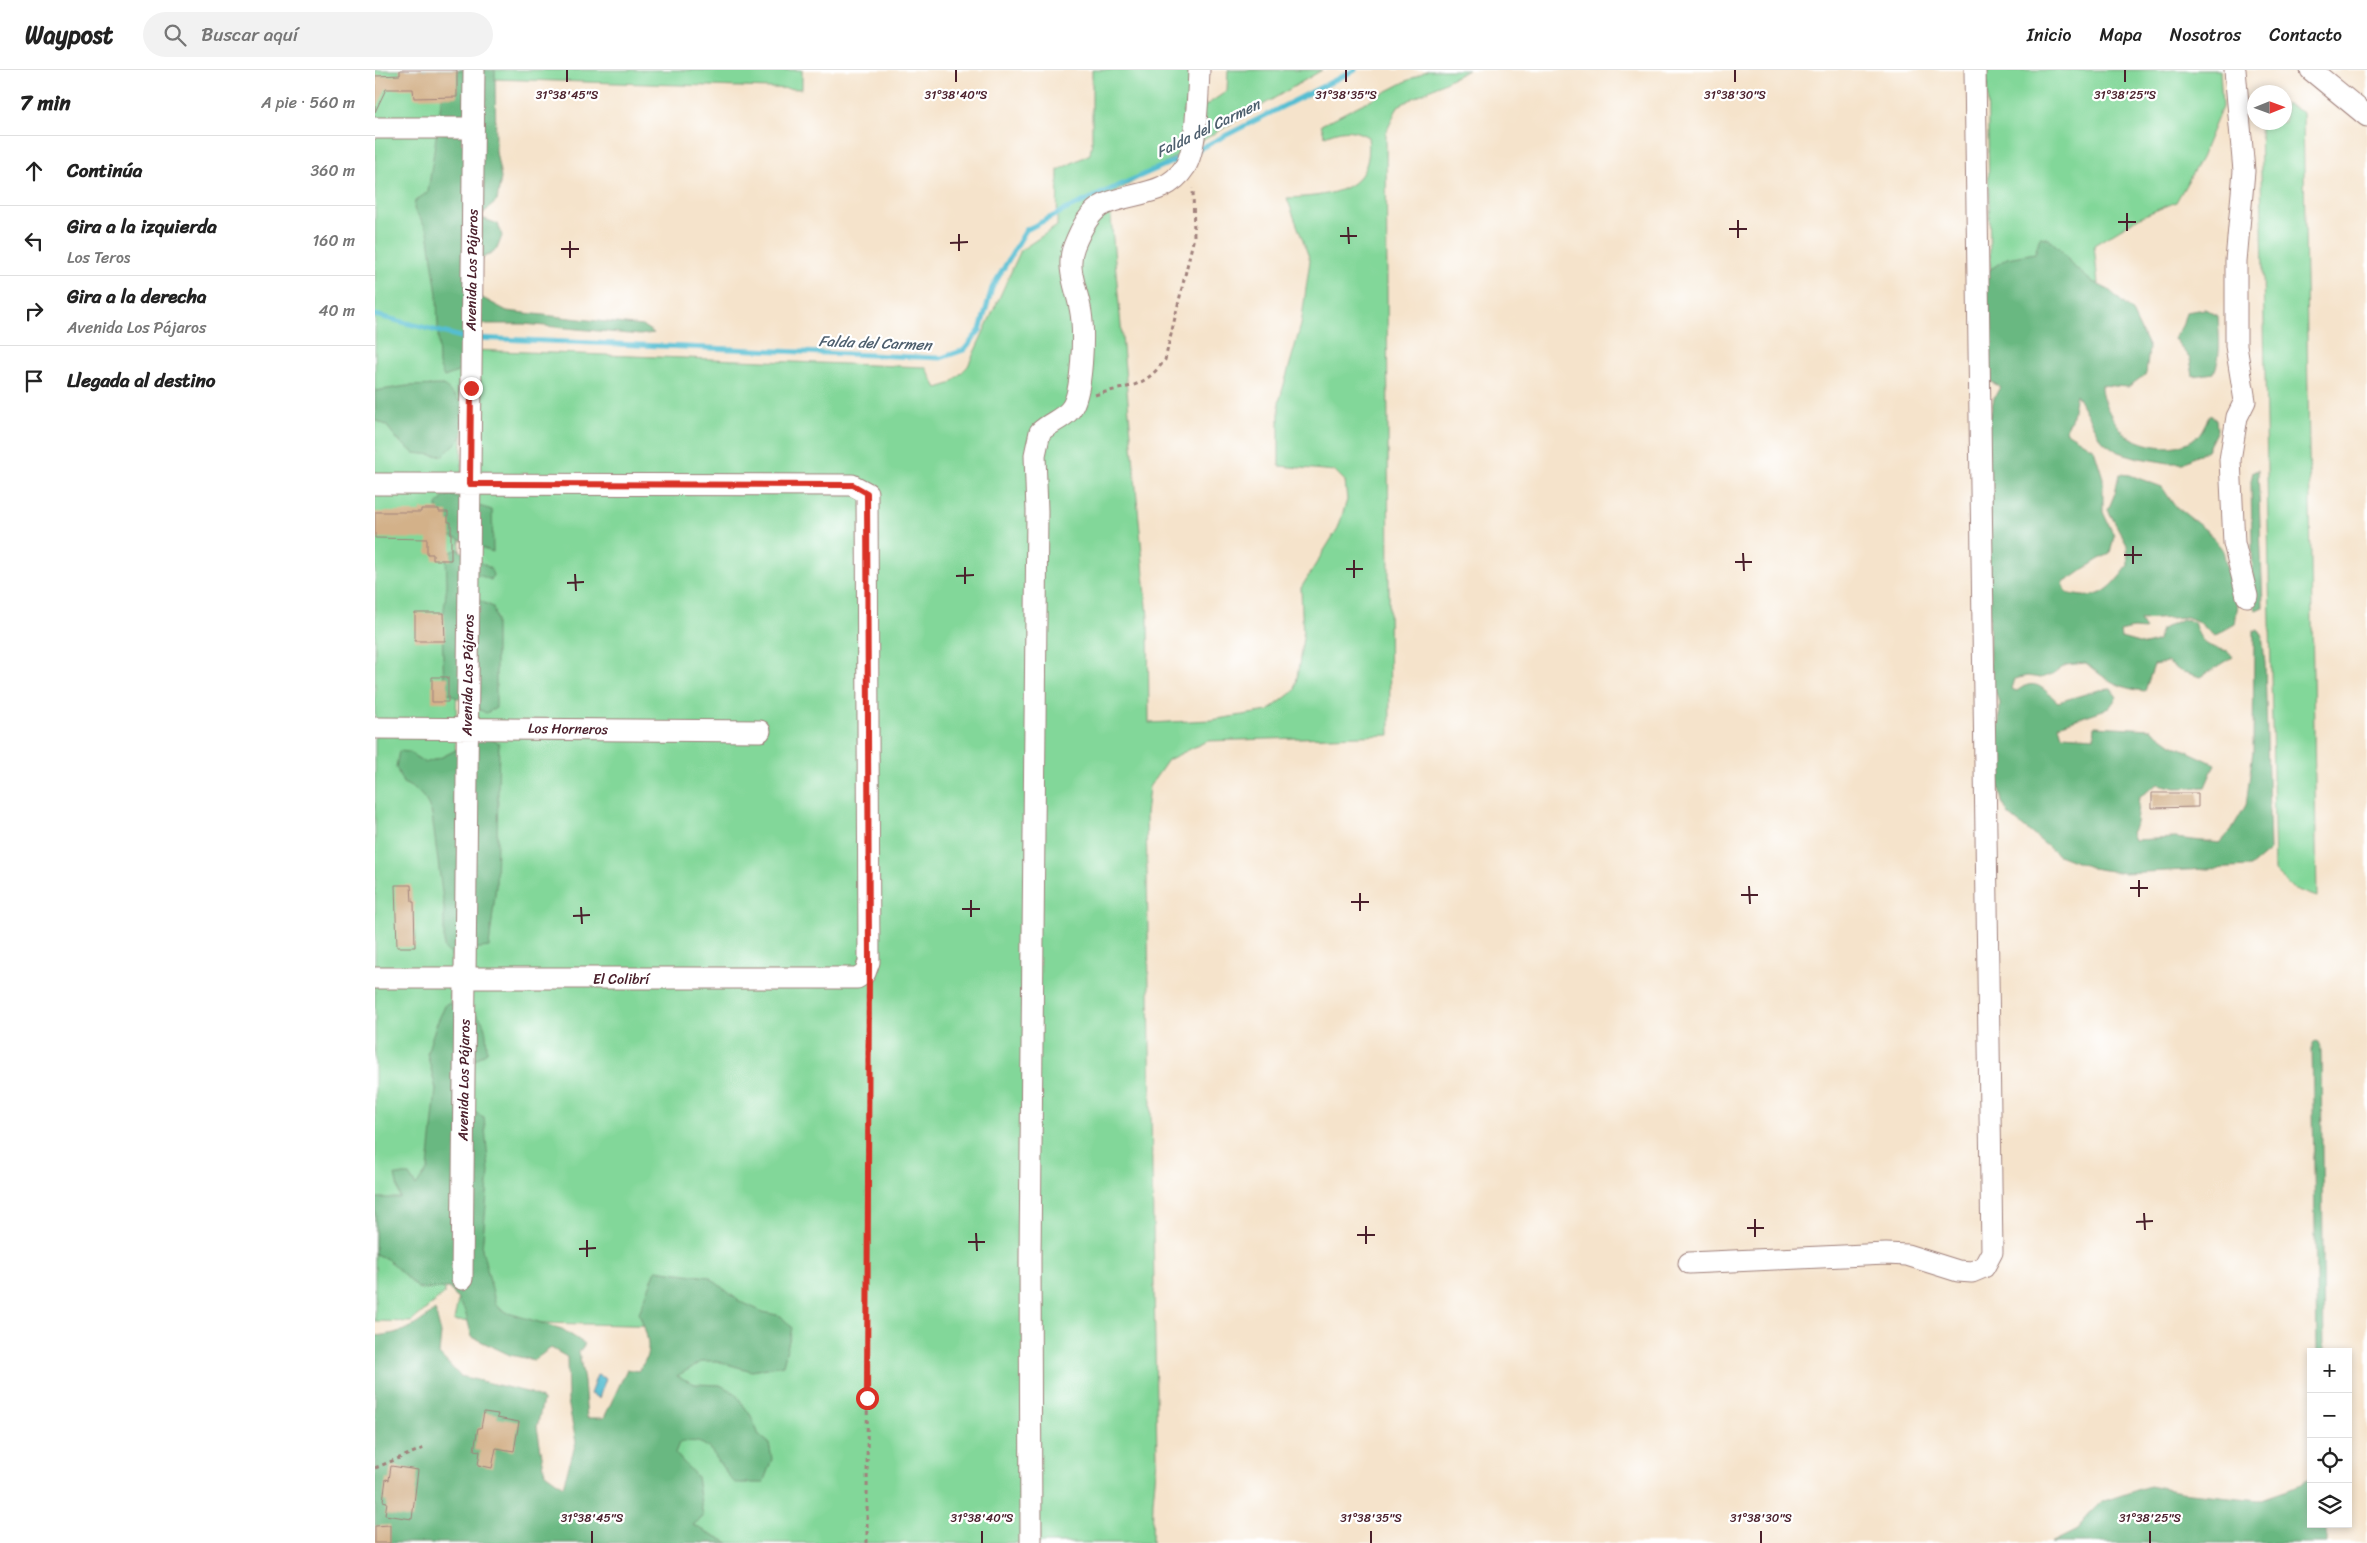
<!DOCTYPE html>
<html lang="es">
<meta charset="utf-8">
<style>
:root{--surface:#fff;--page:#f2f2f2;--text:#222;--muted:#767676;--line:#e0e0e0}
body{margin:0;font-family:Sriracha,sans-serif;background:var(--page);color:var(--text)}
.controls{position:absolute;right:15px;bottom:15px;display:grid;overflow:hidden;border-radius:0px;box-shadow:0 2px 8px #0003}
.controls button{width:45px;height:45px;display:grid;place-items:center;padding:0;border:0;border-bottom:1px solid var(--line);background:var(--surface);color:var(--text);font:25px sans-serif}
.compass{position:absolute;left:1872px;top:15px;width:45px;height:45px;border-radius:50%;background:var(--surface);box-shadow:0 2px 8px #0003;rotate:89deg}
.stop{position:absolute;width:15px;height:15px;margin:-11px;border:4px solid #d93025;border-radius:50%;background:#fff}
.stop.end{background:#d93025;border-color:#fff;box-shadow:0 1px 5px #0008}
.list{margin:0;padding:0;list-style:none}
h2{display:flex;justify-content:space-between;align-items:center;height:65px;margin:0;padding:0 20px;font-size:21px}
h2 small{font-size:16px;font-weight:400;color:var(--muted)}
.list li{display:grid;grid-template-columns:32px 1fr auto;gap:15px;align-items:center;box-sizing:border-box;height:70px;padding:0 20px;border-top:1px solid var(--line)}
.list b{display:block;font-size:19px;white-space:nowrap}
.list p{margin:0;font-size:16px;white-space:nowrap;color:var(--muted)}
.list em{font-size:16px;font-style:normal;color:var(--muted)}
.icon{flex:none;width:28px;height:28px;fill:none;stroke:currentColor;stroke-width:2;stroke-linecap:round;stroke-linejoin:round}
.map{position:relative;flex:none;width:1992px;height:1473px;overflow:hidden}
header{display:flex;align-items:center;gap:30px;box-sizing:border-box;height:70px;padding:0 25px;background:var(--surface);border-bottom:1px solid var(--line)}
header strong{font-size:24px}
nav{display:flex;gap:28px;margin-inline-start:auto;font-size:18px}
.search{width:350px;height:45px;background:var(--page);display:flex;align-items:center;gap:12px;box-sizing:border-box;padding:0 18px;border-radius:28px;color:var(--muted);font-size:19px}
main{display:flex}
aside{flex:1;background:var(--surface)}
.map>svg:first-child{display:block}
</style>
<header>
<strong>Waypost</strong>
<div class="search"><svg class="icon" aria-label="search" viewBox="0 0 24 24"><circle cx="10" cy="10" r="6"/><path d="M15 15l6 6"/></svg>Buscar aquí</div>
<nav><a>Inicio</a><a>Mapa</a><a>Nosotros</a><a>Contacto</a></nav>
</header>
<main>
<aside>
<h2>7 min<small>A pie · 560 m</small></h2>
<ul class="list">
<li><svg class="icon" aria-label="ahead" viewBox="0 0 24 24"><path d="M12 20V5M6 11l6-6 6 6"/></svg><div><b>Continúa</b></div><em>360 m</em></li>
<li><svg class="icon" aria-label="left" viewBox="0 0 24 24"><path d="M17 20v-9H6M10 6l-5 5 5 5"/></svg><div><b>Gira a la izquierda</b><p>Los Teros</p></div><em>160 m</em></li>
<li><svg class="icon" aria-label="right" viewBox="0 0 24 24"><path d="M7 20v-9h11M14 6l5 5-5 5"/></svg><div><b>Gira a la derecha</b><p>Avenida Los Pájaros</p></div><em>40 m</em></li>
<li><svg class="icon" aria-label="arrive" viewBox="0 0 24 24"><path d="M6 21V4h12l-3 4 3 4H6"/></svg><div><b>Llegada al destino</b></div></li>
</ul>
</aside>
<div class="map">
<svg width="1992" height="1473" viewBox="0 0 1992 1473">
<rect width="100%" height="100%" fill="#fff"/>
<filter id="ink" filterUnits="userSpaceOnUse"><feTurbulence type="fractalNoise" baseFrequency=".02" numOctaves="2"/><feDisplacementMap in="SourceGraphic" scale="10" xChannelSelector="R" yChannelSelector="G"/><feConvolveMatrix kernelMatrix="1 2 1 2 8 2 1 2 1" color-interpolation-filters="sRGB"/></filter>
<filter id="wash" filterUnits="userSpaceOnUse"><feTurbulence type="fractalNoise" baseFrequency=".0096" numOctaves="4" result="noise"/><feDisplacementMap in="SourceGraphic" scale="20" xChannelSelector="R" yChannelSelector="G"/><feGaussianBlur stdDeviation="1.12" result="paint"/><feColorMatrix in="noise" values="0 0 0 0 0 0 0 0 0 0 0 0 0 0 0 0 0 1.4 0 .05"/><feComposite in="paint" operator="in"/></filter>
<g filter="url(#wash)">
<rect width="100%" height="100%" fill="#f5e3cb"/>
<path fill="#82d799" stroke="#667b62" d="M0 0H92L89 277 69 1224 36 1252 0 1251Z
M119 0H427V19L119 9Z
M717 0H817L815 29 807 43 830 36 852 21 853 0H947L734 126 773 547 774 653 836 650 893 641 920 620 928 568 926 518 963 458 972 430 970 411 960 401 904 396V332L926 255 935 190 912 128C955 126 1000 122 993 67 977 58 967 59 950 66L946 55 1053 0H1093L1023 36 1011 63 1015 665 832 671 793 690 774 717 771 745 782 1389 778 1431 777 1473H326L285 1433 298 1256 79 1251 87 1209 96 280 550 297 562 318 575 314 593 296 646 180 682 156 683 100 715 84 717 71Z
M1612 0H1845L1847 37 1826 88 1801 132 1765 147 1719 175 1725 234 1773 287 1617 313Z
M1910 33 1928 43 1942 827 1917 818 1900 801 1885 53 1910 52Z"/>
<path fill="#69b881" stroke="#5a6c56" d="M63 0H120L121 82 126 108 122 131 104 147 123 154 127 166 122 179 105 190 100 224 132 241 268 256 279 263 265 265 149 254H106L88 300 69 307 64 295 62 224 53 161 39 139 40 131 53 122 69 13Z
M1665 167 1673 168 1685 179 1698 196 1716 211 1734 220 1756 240 1774 278 1771 304 1753 317 1726 315C1725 330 1742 360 1755 367 1774 378 1803 382 1821 367 1827 363 1831 351 1835 345L1841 349 1842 360 1832 380 1808 393H1794L1764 388 1743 382 1726 370 1701 324 1696 350 1690 361 1719 379 1728 408V442L1739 466 1735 484C1717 491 1705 504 1688 513L1692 523C1724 532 1734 521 1753 496L1752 475 1733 440 1740 423 1744 404 1755 405 1787 417 1799 435 1832 461 1848 480 1854 508 1863 533 1860 554 1839 566 1824 552 1812 547 1765 550 1770 560 1758 559 1745 562 1746 568 1771 575 1783 571 1785 560 1807 549 1819 552C1825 573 1832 577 1853 581L1858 587 1826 607 1805 601 1792 592 1779 595 1770 621C1745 619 1729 609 1711 593L1691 595 1678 604 1666 608 1652 606 1639 609 1636 619 1642 621C1661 606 1669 620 1683 632L1724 620 1736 619 1742 627 1734 638 1684 655 1687 665 1719 667 1720 656 1776 659 1797 674 1840 694 1830 717 1801 718 1783 714 1764 727 1761 753 1756 763 1759 770 1800 768 1845 773 1855 762 1871 735 1878 681 1879 561 1883 560 1887 564 1890 593 1895 780 1875 797 1748 803 1717 798 1683 785 1634 745 1627 732 1622 709 1620 679 1624 653 1625 633 1615 610 1612 359 1619 328 1625 317 1612 309 1610 203 1632 188 1660 183Z
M1830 239 1843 246C1844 266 1847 284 1839 303L1818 306 1815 289 1799 268 1807 256 1811 242Z
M68 315 86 332 88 366 68 386 39 383 23 370 11 355 0 350V321L32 316Z
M1883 400 1888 537 1881 540 1878 533 1876 411 1878 402Z
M76 425 90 432 117 440 118 482 67 463 62 448V435L69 427Z
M82 479 115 498 118 505 116 510 99 503V528L118 537 121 550V638L111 643 69 621 67 555 72 515 71 485Z
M111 665 124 673 121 816 114 877 97 879 77 886 69 878V838L57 745C52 728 44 720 28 713L21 697 24 681 34 682 50 693 67 687Z
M80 933C110 947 111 950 112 982L98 991 83 1034 109 1047 114 1102 107 1179 121 1235 133 1243 187 1259 210 1274 204 1282 209 1311 212 1348H229L252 1299 263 1301C280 1281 272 1266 264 1243L281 1200 334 1207 364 1231 388 1242 406 1246 417 1258 408 1295 377 1301 341 1291H328L302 1306 320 1314 345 1315 360 1323 376 1346 384 1365 394 1373 397 1389 388 1413H360C339 1393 339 1364 304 1373L300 1383 322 1407 328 1447 318 1455 354 1473H0V1266C28 1263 39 1258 60 1240L66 1263 64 1284 85 1306 156 1323 168 1330 162 1357 170 1403 188 1416 201 1372 193 1331 192 1287 176 1278 159 1290 135 1285 97 1267 90 1241 75 1218 44 1219 12 1189 0 1184V1128H25L20 1105H34L41 1116 53 1099 61 1019 52 983 61 955 71 934Z
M1940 971 1943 972 1946 979 1949 1282H1942L1937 974Z
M1936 1405V1454H1951V1473H1676L1702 1460 1713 1445 1726 1432 1774 1416 1806 1422 1884 1430 1927 1415Z"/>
<path fill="#55bed2" stroke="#506e7e" d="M222 1305 231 1308 224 1328 215 1324Z"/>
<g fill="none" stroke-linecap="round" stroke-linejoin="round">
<path stroke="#55bed2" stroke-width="5" d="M822 80 980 0
M0 245 90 268
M101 268 566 288 589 280 605 260 617 218 651 160 694 138 808 87"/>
</g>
<g id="blocks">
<path fill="#d3b189" d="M25 0H82V27L39 28 38 19H11L0 42V6L25 5Z
M46 439H64V442H73V452H76V490H58V484H52V469L0 468V442H46Z
M40 543H69L70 571H40Z
M57 607H73V632H57Z
M1777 723H1823V737L1777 738Z
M20 815H36L37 832H39L40 877H22Z
M109 1342 123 1344 122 1348 144 1352 139 1381 121 1378 117 1398 103 1395 105 1381 99 1380 103 1358H106Z
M16 1396 43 1400 37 1449 10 1445 12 1432 8 1431 11 1409 14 1410Z
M15 1455V1473H0V1456Z"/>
</g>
</g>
<g filter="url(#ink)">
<use href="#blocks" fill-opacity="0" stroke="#a0817b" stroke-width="1"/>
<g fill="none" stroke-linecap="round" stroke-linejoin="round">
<g stroke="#a0817b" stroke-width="23">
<path id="minor" d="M1860 0 1869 101 1861 191V276L1870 331 1862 347 1855 390 1859 473 1872 526
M1936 0 1992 46
M0 58H98
M0 414 477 415 492 423 494 892 490 903 482 908H0
M0 658 385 661
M1314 1193 1511 1184 1532 1185 1583 1201 1597 1202 1609 1197 1617 1182 1600 0
M87 1209 99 0
M656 1473 655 1188 662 441 660 385 665 362C674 353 688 349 695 340 708 325 709 262 706 243 703 221 690 198 699 176 705 161 714 141 730 134 758 122 792 126 810 97 822 79 823 23 824 0"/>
</g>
<path stroke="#a0817b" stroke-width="3" stroke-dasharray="4 4" stroke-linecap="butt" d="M720 325C755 314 766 321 790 290L819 167 818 118
M0 1398 49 1378
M492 1473 493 921"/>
<use href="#minor" stroke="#fff" stroke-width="21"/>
</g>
</g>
<g fill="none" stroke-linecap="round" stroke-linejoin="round" filter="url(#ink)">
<path stroke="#d93025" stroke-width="6" d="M96 318 95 414 478 415 492 423 494 892 492 1328"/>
</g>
<path fill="none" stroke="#4a1f2b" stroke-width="2" d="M192 0V12M581 0V12M971 0V12M1360 0V12M1750 0V12M1752 143V161M1363 150V168M1743 152H1761M973 157 974 174M1354 159H1372M584 164V181M965 166H982M195 171V188M575 173 593 172M186 179H204M1758 476V494M1368 483 1369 501M1749 485H1767M979 490V508M1360 492H1377M590 497V514M971 499H988M200 504 201 521M581 506 599 505M192 513 209 512M1764 810V827M1374 816 1375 834M1755 818H1773M985 823V841M1366 825H1383M596 830V847M976 832H994M206 837 207 854M587 839H605M198 846 215 845M1769 1143 1770 1160M1380 1149V1167M1761 1152 1778 1151M991 1156V1174M1372 1158H1389M601 1163 602 1181M982 1165H1000M212 1170V1187M593 1172H610M204 1179 221 1178M217 1461V1473M607 1461V1473M996 1461V1473M1386 1461V1473M1775 1461V1473"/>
<g text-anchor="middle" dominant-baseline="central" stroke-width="4.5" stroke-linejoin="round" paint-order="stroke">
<g font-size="14" fill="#4a1f2b" stroke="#fff">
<text transform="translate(97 200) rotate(-89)">Avenida Los Pájaros</text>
<text transform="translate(93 605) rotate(-89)">Avenida Los Pájaros</text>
<text transform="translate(193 659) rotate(1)">Los Horneros</text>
<text x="246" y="909">El Colibrí</text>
<text transform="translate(89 1010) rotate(-89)">Avenida Los Pájaros</text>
</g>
<g font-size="15" font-style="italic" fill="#4e5f6e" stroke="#fff">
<text transform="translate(833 58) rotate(-26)">Falda del Carmen</text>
<text transform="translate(500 273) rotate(2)">Falda del Carmen</text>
</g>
</g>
<g font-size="12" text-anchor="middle" fill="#4a1f2b" stroke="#fff" stroke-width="4.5" stroke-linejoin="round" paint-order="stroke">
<text x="192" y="29">31°38'45"S</text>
<text x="581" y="29">31°38'40"S</text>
<text x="971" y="29">31°38'35"S</text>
<text x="1360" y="29">31°38'30"S</text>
<text x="1750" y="29">31°38'25"S</text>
<text x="217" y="1452">31°38'45"S</text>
<text x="607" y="1452">31°38'40"S</text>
<text x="996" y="1452">31°38'35"S</text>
<text x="1386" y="1452">31°38'30"S</text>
<text x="1775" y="1452">31°38'25"S</text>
</g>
</svg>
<div class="controls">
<button>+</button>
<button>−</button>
<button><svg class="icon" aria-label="locate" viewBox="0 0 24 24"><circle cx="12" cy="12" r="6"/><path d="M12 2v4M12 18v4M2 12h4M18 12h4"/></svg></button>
<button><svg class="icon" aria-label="layers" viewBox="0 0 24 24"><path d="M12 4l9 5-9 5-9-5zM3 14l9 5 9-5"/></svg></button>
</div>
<svg class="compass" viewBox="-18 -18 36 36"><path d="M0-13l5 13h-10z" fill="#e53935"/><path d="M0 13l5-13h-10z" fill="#767676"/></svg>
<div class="stop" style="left:492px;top:1328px"></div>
<div class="stop end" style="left:96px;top:318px"></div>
</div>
</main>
